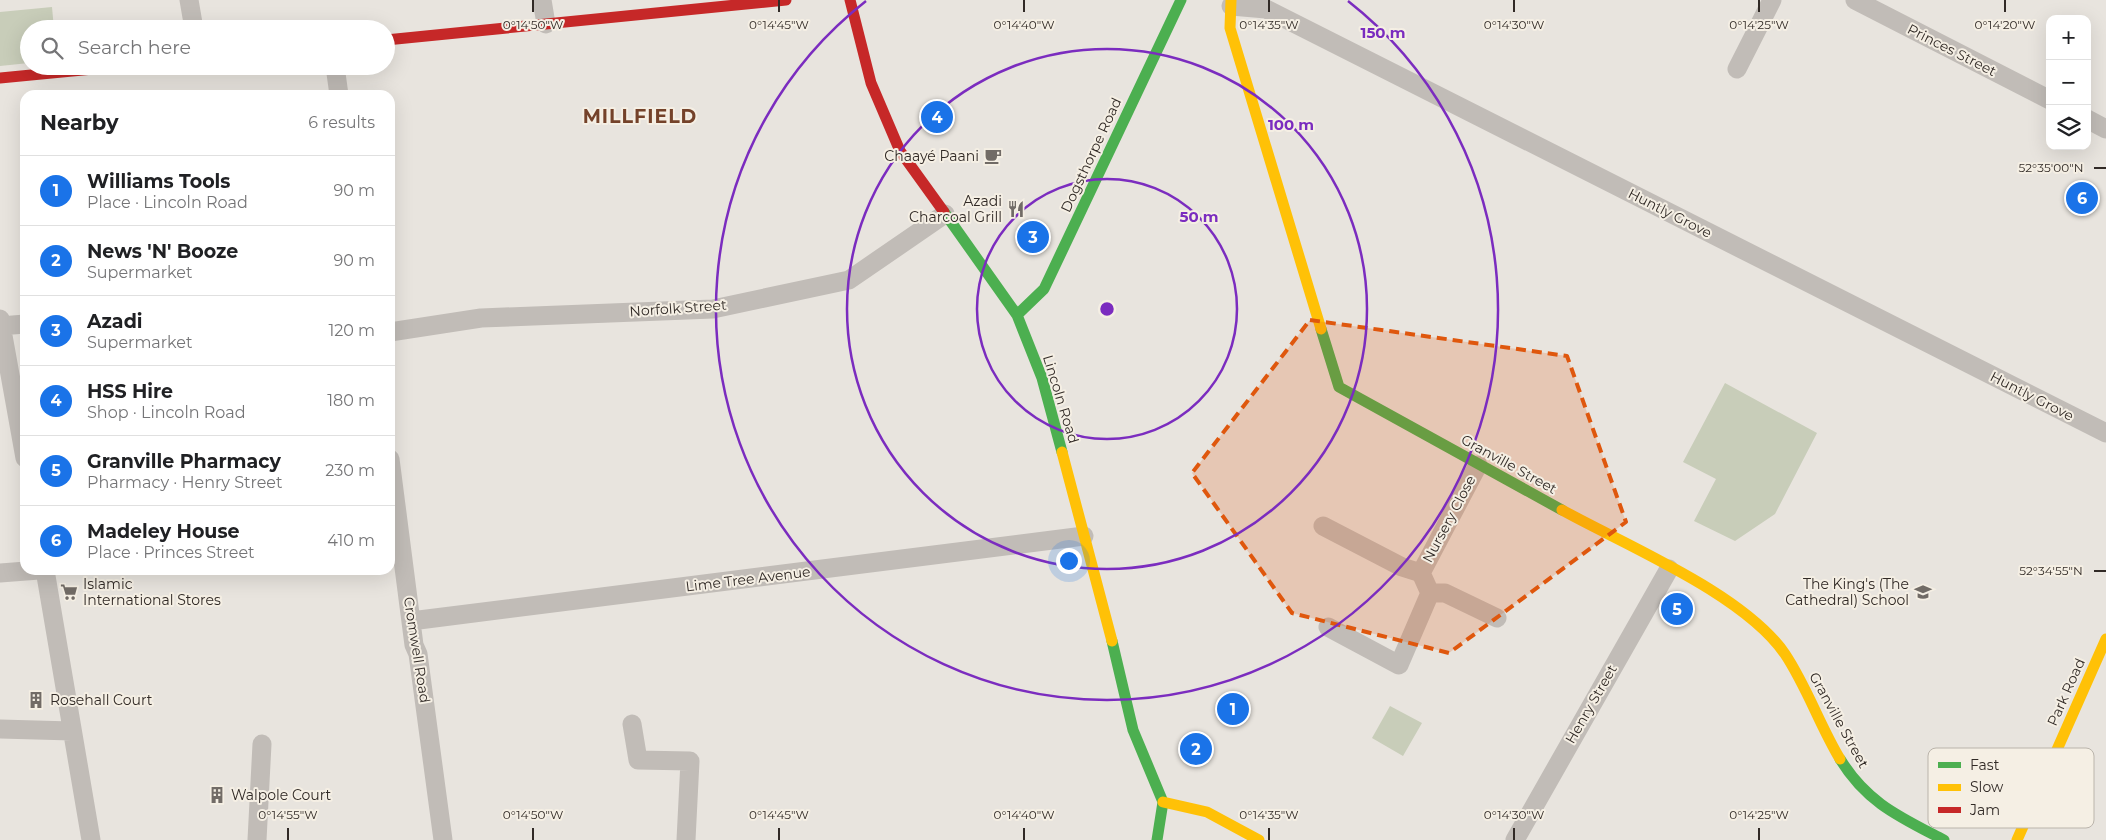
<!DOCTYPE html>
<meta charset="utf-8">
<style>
:root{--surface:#fff;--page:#f2f2f2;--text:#202124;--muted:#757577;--line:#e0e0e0;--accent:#1a73e8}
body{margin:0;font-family:Montserrat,sans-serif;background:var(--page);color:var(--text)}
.controls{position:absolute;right:15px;top:15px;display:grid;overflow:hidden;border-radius:10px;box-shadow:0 5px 20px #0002}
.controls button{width:45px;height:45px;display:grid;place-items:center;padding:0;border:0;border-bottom:1px solid var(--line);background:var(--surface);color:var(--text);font:25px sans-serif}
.you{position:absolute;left:1068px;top:560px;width:18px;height:18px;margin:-12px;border:4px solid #fff;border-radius:50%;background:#1a73e8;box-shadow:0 0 0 8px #1a73e833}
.badge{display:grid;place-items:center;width:32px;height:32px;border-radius:50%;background:var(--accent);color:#fff;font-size:16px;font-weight:700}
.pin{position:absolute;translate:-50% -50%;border:2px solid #fff;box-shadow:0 1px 5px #0006}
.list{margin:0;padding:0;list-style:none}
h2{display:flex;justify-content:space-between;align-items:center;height:65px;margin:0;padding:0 20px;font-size:21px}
h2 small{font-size:16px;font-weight:400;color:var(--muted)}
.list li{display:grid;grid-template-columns:32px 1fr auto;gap:15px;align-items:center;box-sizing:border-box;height:70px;padding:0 20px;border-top:1px solid var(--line)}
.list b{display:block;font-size:19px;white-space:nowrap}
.list p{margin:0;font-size:16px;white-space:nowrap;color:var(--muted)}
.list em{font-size:16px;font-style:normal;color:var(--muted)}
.icon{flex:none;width:28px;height:28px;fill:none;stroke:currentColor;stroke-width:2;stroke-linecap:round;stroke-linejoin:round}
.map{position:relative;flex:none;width:2106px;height:840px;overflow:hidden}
.search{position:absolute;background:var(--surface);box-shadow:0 5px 20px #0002;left:20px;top:20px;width:375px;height:55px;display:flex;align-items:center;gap:12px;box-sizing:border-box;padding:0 18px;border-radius:28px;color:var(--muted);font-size:19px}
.panel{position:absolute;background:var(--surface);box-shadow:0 5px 20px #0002;left:20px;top:90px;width:375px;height:485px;border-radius:15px}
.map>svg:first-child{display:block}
</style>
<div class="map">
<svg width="2106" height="840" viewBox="0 0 2106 840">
<rect width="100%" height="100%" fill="#e8e4de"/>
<path fill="#c8cdb9" d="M52 7 54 29H29V63L0 66V12Z
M1725 383 1817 433 1775 514 1735 541 1694 521 1716 479 1683 462Z
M1390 706 1422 723 1403 756 1372 738Z"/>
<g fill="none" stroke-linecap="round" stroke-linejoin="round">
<path stroke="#c1bcb7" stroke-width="19" d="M189 0 194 29
M542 0 546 24
M1855 0 2050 100
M1231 6 1266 9 2106 433
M335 66 339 95
M1737 69 1772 0
M2087 119 2106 129
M0 319 25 458
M0 326 25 324
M390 332 481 318 713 309 849 280 945 214
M390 459 414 645 418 654 443 840
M1323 526 1402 567 1421 573
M45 570 91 840
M0 573 39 570
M1430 593H1445L1497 618
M411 621 1084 536
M1328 627 1399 665 1430 593 1421 573 1478 465
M632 724 638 760 690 761 686 840
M0 729 72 731
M257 840 262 744
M1515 840 1669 569"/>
<path stroke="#4caf50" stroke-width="11" d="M944 212 1017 315 1042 378 1062 452
M1017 315 1044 289 1181 0
M1321 329 1339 387 1562 510
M1112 641 1133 730 1163 802 1157 840
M1840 759C1867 803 1900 817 1944 840"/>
<path stroke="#ffc107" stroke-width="11" d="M1231 0 1230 28 1321 329
M1062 452 1112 641
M1562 510C1627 546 1744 594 1785 654 1807 687 1820 726 1840 759
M1163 802 1207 812 1259 840
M2017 840 2106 639"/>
<path stroke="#c62828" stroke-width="11" d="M850 0 871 83 900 151 944 212
M386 40 786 0
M0 78 124 66"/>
</g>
<path fill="#df570d" fill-opacity="0.2" stroke="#df570d" stroke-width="4" stroke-dasharray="10 6" stroke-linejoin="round" d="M1310 320 1567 356 1626 522 1449 653 1292 613 1192 473Z"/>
<path fill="none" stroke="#312a26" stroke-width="2" d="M533 0V12M779 0V12M1024 0V12M1269 0V12M1514 0V12M1759 0V12M2005 0V12M2094 168H2106M2094 571H2106M288 828V840M533 828V840M779 828V840M1024 828V840M1269 828V840M1514 828V840M1759 828V840"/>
<g fill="none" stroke="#7b2cbf" stroke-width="2.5">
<circle cx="1107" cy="309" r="130"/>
<circle cx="1107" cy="309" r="260"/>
<path d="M1348 1A391 391 0 1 1 866 1"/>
</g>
<defs>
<g id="cafe-bare" transform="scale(1.35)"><path d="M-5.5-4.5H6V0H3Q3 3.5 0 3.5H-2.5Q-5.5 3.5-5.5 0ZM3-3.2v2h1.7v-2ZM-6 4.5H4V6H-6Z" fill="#716b66" stroke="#f5efe4" stroke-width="2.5" paint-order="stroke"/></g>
<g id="restaurant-bare" transform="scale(1.35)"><path d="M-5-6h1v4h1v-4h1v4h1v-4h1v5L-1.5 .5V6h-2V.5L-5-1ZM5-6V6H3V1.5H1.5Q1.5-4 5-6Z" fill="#716b66" stroke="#f5efe4" stroke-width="2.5" paint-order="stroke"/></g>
<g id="supermarket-bare" transform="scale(1.35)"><path d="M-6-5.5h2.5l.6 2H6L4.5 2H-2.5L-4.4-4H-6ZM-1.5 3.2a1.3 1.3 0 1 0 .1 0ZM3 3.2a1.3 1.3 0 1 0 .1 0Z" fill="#716b66" stroke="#f5efe4" stroke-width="2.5" paint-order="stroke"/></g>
<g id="school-bare" transform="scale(1.35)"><path d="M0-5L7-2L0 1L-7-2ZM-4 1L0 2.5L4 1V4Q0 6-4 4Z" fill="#716b66" stroke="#f5efe4" stroke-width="2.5" paint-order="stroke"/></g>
<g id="building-bare" transform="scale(1.35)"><path d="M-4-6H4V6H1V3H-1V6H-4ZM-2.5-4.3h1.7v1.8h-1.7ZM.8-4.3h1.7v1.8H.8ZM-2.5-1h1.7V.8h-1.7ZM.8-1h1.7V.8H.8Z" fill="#716b66" stroke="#f5efe4" stroke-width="2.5" paint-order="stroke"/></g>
</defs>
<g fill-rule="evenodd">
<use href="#cafe-bare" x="993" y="156"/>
<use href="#restaurant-bare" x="1016" y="209"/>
<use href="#supermarket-bare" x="69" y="592"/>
<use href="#school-bare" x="1923" y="592"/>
<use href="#building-bare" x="36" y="700"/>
<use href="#building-bare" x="217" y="795"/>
</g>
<g text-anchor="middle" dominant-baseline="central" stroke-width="4" stroke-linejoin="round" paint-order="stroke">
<g font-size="14" fill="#312a26" stroke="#f5efe4">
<text transform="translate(1952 50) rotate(27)">Princes Street</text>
<text transform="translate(1091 155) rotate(-65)">Dogsthorpe Road</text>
<text transform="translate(1670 213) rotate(27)">Huntly Grove</text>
<text transform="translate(678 308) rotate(-4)">Norfolk Street</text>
<text transform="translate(2032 396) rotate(27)">Huntly Grove</text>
<text transform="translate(1061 399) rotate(73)">Lincoln Road</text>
<text transform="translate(1509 464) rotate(29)">Granville Street</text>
<text transform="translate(1449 519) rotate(-62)">Nursery Close</text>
<text transform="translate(748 579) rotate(-7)">Lime Tree Avenue</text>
<text transform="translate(417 650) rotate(81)">Cromwell Road</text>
<text transform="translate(2066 692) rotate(-66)">Park Road</text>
<text transform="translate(1591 704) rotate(-60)">Henry Street</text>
<text transform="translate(1839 720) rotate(61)">Granville Street</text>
</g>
<g font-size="14" fill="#312a26" stroke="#f5efe4" text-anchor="end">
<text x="979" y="156">Chaayé Paani</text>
<text x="1002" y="201">Azadi<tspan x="1002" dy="16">Charcoal Grill</tspan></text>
<text x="83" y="584" text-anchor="start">Islamic<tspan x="83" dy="16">International Stores</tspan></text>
<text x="1909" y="584">The King's (The<tspan x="1909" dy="16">Cathedral) School</tspan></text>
<text x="50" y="700" text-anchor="start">Rosehall Court</text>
<text x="231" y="795" text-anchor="start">Walpole Court</text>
</g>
<g font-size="19" font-weight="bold" letter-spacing="1" fill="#74422a" stroke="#f5efe4">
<text x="640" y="116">MILLFIELD</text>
</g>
</g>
<rect x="1928" y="748" width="166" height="80" rx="8" fill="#f5efe4" stroke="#bab4ab" stroke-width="1"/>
<rect x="1938" y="762" width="23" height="6" fill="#4caf50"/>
<rect x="1938" y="784" width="23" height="7" fill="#ffc107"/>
<rect x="1938" y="807" width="23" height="6" fill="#c62828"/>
<g font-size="14" fill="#312a26">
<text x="1970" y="770">Fast</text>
<text x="1970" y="792">Slow</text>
<text x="1970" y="815">Jam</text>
</g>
<g font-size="12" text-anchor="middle" fill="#312a26" stroke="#f5efe4" stroke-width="4" stroke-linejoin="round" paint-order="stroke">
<text x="533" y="29">0°14'50"W</text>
<text x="779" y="29">0°14'45"W</text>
<text x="1024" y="29">0°14'40"W</text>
<text x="1269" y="29">0°14'35"W</text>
<text x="1514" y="29">0°14'30"W</text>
<text x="1759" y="29">0°14'25"W</text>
<text x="2005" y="29">0°14'20"W</text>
<text x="2051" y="172">52°35'00"N</text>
<text x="2051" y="575">52°34'55"N</text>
<text x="288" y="819">0°14'55"W</text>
<text x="533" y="819">0°14'50"W</text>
<text x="779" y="819">0°14'45"W</text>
<text x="1024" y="819">0°14'40"W</text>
<text x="1269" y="819">0°14'35"W</text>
<text x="1514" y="819">0°14'30"W</text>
<text x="1759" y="819">0°14'25"W</text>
</g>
<circle cx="1107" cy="309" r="8" fill="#7b2cbf" stroke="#f5efe4" stroke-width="2.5"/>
<g font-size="15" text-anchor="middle" font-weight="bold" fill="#7b2cbf" stroke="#f5efe4" stroke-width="4" stroke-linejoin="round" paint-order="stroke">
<text x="1383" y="38">150 m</text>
<text x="1291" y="130">100 m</text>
<text x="1199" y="222">50 m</text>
</g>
</svg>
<div class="controls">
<button>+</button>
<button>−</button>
<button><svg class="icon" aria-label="layers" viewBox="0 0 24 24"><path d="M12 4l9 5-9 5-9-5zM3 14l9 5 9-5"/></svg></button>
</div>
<div class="you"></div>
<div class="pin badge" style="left:1233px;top:709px">1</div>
<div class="pin badge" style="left:1196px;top:749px">2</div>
<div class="pin badge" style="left:1033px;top:237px">3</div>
<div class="pin badge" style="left:937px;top:117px">4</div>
<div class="pin badge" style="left:1677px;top:609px">5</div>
<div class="pin badge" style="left:2082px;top:198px">6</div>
<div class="search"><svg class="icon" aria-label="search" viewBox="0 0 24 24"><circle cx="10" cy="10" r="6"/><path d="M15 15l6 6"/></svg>Search here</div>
<section class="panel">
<h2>Nearby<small>6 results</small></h2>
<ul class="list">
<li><span class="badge">1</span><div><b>Williams Tools</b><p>Place · Lincoln Road</p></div><em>90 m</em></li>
<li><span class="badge">2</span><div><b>News 'N' Booze</b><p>Supermarket</p></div><em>90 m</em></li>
<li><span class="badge">3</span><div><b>Azadi</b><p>Supermarket</p></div><em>120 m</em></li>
<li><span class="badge">4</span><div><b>HSS Hire</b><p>Shop · Lincoln Road</p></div><em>180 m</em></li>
<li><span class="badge">5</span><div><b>Granville Pharmacy</b><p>Pharmacy · Henry Street</p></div><em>230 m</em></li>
<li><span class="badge">6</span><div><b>Madeley House</b><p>Place · Princes Street</p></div><em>410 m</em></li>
</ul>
</section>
</div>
